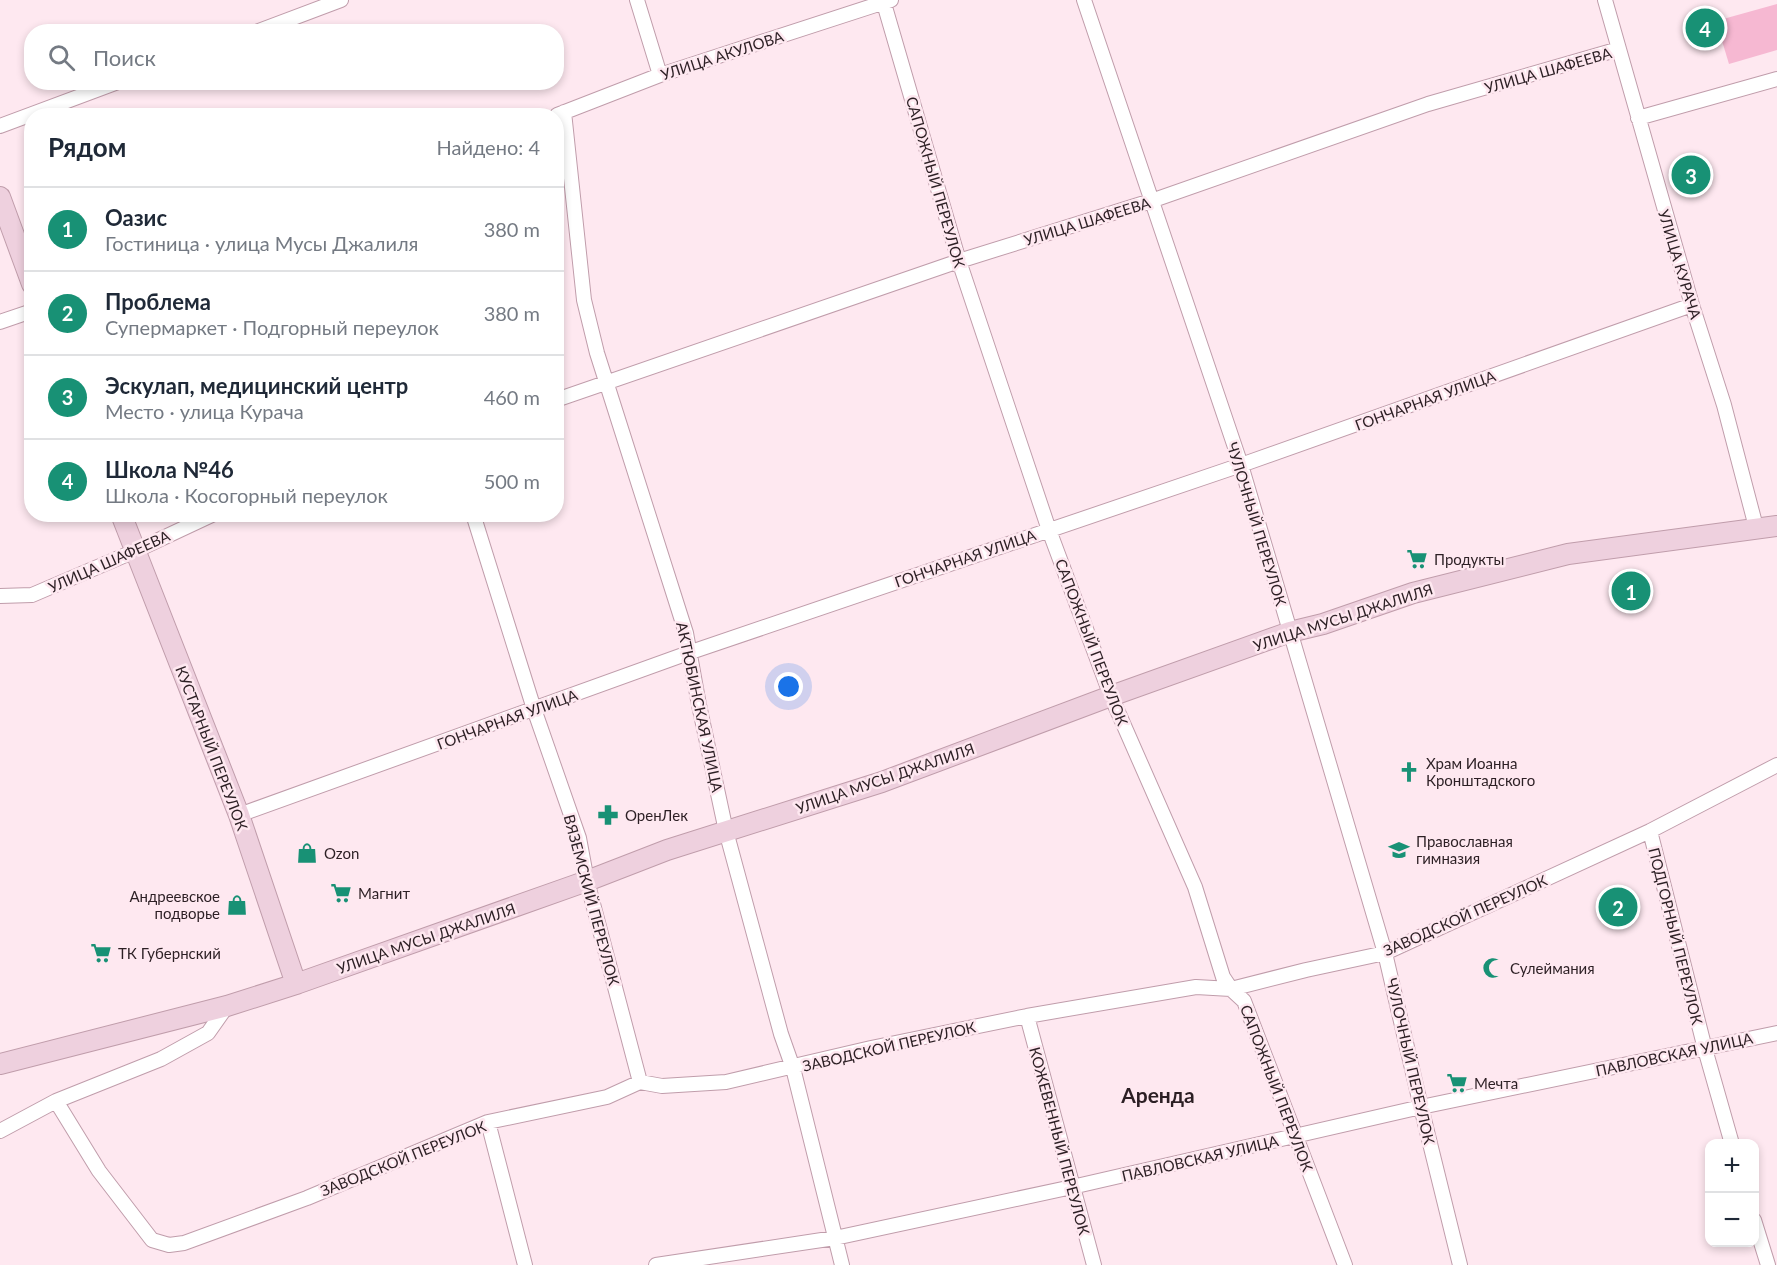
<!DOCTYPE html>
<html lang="ru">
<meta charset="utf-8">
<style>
:root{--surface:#fff;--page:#f6f6f7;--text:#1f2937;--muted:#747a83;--line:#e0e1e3;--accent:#189175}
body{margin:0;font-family:Lato,sans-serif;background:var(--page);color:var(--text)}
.controls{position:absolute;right:18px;bottom:18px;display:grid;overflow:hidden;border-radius:12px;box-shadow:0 3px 9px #0003}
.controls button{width:54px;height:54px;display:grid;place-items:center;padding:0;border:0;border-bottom:2px solid var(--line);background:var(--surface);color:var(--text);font:30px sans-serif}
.you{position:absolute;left:789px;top:687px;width:21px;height:21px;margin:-15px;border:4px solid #fff;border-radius:50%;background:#1a73e8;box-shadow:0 0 0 9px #1a73e833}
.badge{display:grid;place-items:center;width:39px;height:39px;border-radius:50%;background:var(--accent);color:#fff;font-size:20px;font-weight:700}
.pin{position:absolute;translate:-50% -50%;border:3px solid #fff;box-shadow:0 2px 6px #0006}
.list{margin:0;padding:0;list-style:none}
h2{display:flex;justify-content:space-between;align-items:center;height:78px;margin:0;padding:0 24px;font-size:26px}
h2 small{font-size:20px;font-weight:400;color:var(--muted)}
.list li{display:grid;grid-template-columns:39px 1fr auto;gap:18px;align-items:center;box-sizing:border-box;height:84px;padding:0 24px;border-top:2px solid var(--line)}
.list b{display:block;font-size:22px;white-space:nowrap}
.list p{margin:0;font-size:20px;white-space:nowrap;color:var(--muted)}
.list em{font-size:20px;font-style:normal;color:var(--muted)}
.icon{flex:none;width:33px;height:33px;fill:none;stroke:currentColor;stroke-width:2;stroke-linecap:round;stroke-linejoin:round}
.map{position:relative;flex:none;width:1777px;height:1265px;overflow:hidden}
.search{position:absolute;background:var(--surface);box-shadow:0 3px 9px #0003;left:24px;top:24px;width:540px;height:66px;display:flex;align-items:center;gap:15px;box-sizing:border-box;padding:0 21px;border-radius:24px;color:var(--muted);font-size:22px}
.panel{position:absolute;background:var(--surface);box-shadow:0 3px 9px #0003;left:24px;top:108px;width:540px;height:414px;border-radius:24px}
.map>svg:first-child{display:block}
</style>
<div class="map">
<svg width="1777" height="1265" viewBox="0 0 1777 1265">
<rect width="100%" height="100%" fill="#fee8f0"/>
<path fill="#f6b8d2" d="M1777 4V50L1729 64 1716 21Z"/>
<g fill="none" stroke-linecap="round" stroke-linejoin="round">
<g stroke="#c09dab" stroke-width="16">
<path id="street" d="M637 0 660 75
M883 0 959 261 1049 530 1111 696 1195 887 1223 977 1231 989 1244 1001 1345 1265
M1084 0 1241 465 1385 953 1421 1107 1460 1265
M1605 0 1692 305 1724 405 1756 527
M256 32 341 0
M564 112 584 300 597 353 686 633 699 705 726 831 781 1034 793 1068 842 1265
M557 115 660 75 891 0
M1638 118 1777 79
M0 126 118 82
M0 322 32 311
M556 400 959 261 1151 201 1428 104 1619 49
M473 514 534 709 579 838 587 881 640 1082
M0 596 32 595 135 551 214 514
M239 815 691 652 1241 465 1692 305
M1650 831 1705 1049 1732 1144
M1027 1016 1094 1265
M56 1101 99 1171 152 1240 169 1245 184 1243 307 1198 488 1122 607 1097 640 1082 662 1086 726 1082 871 1048 1027 1016 1196 987 1231 989 1306 970 1385 953 1650 831 1777 765
M488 1122 525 1265
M0 1131 56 1101 161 1059 208 1033 227 1006
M1754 1220 1768 1265
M656 1265 835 1238 1072 1187 1421 1107 1777 1033"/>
</g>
<g stroke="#c09dab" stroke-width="22">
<path id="secondary" d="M0 197 32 284
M121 514 239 815 296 984
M0 1064 227 1006 296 984 587 881 667 850 882 782 1111 696 1290 632 1323 624 1413 593 1568 554 1777 526"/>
</g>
<use href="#street" stroke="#fff" stroke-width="14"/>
<use href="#secondary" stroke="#eed0de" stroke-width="20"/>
</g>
<defs>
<g id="supermarket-bare" transform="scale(1.62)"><path d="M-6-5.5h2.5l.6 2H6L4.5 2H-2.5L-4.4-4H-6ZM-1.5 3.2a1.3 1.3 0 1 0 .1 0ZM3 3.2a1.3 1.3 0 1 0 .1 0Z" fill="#189175" stroke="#fee8f0" stroke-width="2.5" paint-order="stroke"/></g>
<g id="church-bare" transform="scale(1.62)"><path d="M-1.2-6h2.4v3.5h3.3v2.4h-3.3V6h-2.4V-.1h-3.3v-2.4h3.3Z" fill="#189175" stroke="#fee8f0" stroke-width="2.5" paint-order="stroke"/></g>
<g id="pharmacy-bare" transform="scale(1.62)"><path d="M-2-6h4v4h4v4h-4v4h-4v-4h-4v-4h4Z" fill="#189175" stroke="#fee8f0" stroke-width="2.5" paint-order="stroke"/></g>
<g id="school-bare" transform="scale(1.62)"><path d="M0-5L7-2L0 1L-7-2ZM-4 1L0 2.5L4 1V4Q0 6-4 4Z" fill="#189175" stroke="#fee8f0" stroke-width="2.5" paint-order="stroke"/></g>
<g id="shop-bare" transform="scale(1.62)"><path d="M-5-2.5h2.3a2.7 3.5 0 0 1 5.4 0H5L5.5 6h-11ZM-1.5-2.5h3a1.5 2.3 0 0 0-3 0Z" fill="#189175" stroke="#fee8f0" stroke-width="2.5" paint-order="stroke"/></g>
<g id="mosque-bare" transform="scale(1.62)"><path d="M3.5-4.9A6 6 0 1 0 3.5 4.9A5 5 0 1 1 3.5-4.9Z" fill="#189175" stroke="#fee8f0" stroke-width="2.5" paint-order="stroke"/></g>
</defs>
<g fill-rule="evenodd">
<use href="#supermarket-bare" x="1417" y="559"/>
<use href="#church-bare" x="1409" y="772"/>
<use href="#pharmacy-bare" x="608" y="815"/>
<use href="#school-bare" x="1399" y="850"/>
<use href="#shop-bare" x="307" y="853"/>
<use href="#supermarket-bare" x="341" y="893"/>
<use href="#shop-bare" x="237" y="905"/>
<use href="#supermarket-bare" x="101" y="953"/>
<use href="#mosque-bare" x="1493" y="968"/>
<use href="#supermarket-bare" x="1457" y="1083"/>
</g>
<g text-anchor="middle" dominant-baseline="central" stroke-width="5" stroke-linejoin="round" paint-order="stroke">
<g font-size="15" fill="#2c1f24" stroke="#fee8f0">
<text transform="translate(722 55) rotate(-18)">УЛИЦА АКУЛОВА</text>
<text transform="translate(1548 70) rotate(-16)">УЛИЦА ШАФЕЕВА</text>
<text transform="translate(936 182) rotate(74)">САПОЖНЫЙ ПЕРЕУЛОК</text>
<text transform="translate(1087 221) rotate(-17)">УЛИЦА ШАФЕЕВА</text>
<text transform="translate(1680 264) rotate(73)">УЛИЦА КУРАЧА</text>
<text transform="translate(1425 400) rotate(-20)">ГОНЧАРНАЯ УЛИЦА</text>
<text transform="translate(1257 524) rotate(73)">ЧУЛОЧНЫЙ ПЕРЕУЛОК</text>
<text transform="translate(965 558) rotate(-19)">ГОНЧАРНАЯ УЛИЦА</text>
<text transform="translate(109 561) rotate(-24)">УЛИЦА ШАФЕЕВА</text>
<text transform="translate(1343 617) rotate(-18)">УЛИЦА МУСЫ ДЖАЛИЛЯ</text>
<text transform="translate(1092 642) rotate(69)">САПОЖНЫЙ ПЕРЕУЛОК</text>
<text transform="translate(700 707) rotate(78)">АКТЮБИНСКАЯ УЛИЦА</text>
<text transform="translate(507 719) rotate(-20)">ГОНЧАРНАЯ УЛИЦА</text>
<text transform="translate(212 748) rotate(69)">КУСТАРНЫЙ ПЕРЕУЛОК</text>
<text transform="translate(885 778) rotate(-19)">УЛИЦА МУСЫ ДЖАЛИЛЯ</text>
<text transform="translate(592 900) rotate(75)">ВЯЗЕМСКИЙ ПЕРЕУЛОК</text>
<text transform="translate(1465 915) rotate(-24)">ЗАВОДСКОЙ ПЕРЕУЛОК</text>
<text transform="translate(1676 936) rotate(76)">ПОДГОРНЫЙ ПЕРЕУЛОК</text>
<text transform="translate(426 938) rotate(-19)">УЛИЦА МУСЫ ДЖАЛИЛЯ</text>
<text transform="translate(889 1046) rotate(-13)">ЗАВОДСКОЙ ПЕРЕУЛОК</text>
<text transform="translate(1674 1054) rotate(-12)">ПАВЛОВСКАЯ УЛИЦА</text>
<text transform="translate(1411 1061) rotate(77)">ЧУЛОЧНЫЙ ПЕРЕУЛОК</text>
<text transform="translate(1277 1088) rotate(69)">САПОЖНЫЙ ПЕРЕУЛОК</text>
<text transform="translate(1060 1141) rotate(75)">КОЖЕВЕННЫЙ ПЕРЕУЛОК</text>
<text transform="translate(403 1158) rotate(-22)">ЗАВОДСКОЙ ПЕРЕУЛОК</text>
<text transform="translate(1200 1158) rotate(-13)">ПАВЛОВСКАЯ УЛИЦА</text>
</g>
<g font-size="15" fill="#2c1f24" stroke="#fee8f0" text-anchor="start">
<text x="1434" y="559">Продукты</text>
<text x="1426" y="763">Храм Иоанна<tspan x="1426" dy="17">Кронштадского</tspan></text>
<text x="625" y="815">ОренЛек</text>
<text x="1416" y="841">Православная<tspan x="1416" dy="17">гимназия</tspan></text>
<text x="324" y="853">Ozon</text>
<text x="358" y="893">Магнит</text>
<text x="220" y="896" text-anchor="end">Андреевское<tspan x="220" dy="17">подворье</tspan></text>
<text x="118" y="953">ТК Губернский</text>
<text x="1510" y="968">Сулеймания</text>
<text x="1474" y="1083">Мечта</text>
</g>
<g font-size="21" font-weight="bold" fill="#2c1f24" stroke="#fee8f0">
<text x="1158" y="1094">Аренда</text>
</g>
</g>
</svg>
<div class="controls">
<button>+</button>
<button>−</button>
</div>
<div class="you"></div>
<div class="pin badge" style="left:1631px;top:591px">1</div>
<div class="pin badge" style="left:1618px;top:907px">2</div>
<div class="pin badge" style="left:1691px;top:175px">3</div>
<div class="pin badge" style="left:1705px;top:28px">4</div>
<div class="search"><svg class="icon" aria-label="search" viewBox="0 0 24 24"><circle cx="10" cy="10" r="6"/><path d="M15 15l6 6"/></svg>Поиск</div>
<section class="panel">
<h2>Рядом<small>Найдено: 4</small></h2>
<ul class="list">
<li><span class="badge">1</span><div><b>Оазис</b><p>Гостиница · улица Мусы Джалиля</p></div><em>380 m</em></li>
<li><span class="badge">2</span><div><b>Проблема</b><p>Супермаркет · Подгорный переулок</p></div><em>380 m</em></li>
<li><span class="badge">3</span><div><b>Эскулап, медицинский центр</b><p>Место · улица Курача</p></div><em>460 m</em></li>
<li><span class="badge">4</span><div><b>Школа №46</b><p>Школа · Косогорный переулок</p></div><em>500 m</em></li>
</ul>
</section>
</div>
